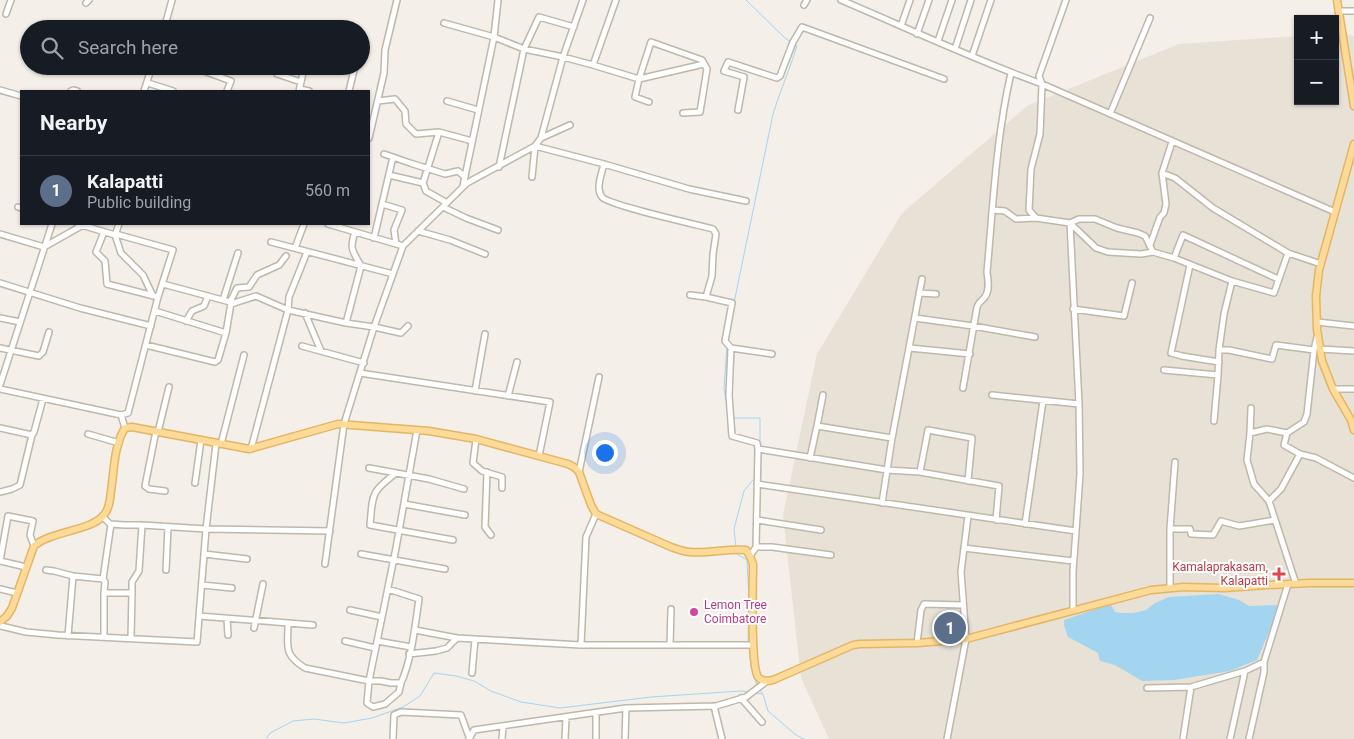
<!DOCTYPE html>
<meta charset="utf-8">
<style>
:root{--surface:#171b24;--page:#242831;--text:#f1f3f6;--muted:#9ea1a6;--line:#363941;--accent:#0f766e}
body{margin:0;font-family:Roboto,sans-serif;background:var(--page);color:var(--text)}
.controls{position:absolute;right:15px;top:15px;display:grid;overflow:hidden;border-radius:0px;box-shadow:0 1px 4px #0004}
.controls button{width:45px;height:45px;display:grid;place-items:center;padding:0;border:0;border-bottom:1px solid var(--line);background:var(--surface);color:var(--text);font:25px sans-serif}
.you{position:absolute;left:604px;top:452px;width:18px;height:18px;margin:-12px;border:4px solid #fff;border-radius:50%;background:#1a73e8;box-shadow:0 0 0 8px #1a73e833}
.badge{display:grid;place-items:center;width:32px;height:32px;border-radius:50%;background:var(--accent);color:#fff;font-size:16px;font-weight:700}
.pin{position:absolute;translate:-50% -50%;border:2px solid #fff;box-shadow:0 1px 5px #0006}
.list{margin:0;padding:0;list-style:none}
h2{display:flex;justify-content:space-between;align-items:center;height:65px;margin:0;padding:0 20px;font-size:21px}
h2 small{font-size:16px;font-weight:400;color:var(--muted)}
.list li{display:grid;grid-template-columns:32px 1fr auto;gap:15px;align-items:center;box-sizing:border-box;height:70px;padding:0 20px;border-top:1px solid var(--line)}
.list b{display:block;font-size:19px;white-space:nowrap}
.list p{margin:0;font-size:16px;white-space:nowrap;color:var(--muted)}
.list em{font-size:16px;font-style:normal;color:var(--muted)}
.icon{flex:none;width:28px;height:28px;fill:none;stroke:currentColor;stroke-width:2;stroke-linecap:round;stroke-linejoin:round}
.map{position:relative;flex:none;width:1354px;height:739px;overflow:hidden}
.search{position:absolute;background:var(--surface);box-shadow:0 1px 4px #0004;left:20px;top:20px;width:350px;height:55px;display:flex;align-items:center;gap:12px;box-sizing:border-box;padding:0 18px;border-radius:28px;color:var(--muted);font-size:19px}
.panel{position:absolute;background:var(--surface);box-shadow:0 1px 4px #0004;left:20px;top:90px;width:350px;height:135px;border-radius:0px}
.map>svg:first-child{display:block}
</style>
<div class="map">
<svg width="1354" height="739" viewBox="0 0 1354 739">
<rect width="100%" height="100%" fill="#f4efe8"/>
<path fill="#e8e1d6" d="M1344 33 1354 36V739H829L801 678 783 515 817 354 902 213 1027 106 1179 44 1298 36V101H1335V34Z"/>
<path fill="#a4d5f0" d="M1219 594 1239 600 1249 606 1278 605 1271 627 1257 660 1230 671 1174 680 1142 681 1115 665 1100 661 1098 653 1068 637 1064 625V620L1099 608 1111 605 1115 612 1122 613H1133L1146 610 1155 603 1169 597Z"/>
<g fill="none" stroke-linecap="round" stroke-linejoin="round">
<path stroke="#a4d5f0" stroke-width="1" d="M746 0 785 38 791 42
M734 303 773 114C780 91 790 69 797 46L794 44
M727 346 724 389 729 418
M733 418H760V446
M759 476 761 474 760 453
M736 548 734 529 744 491 752 481 756 478
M736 552 737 554 747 560 749 600
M748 642 749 604
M749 646 751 667 757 686
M759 689 763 694
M755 693 763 694 768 711 796 735 804 739
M266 739 270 733 293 721 314 719 344 723 372 718 403 707 420 696 434 673 456 676 474 681 491 691 521 702 560 708 651 697 741 691 749 692"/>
<g stroke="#bfb7aa" stroke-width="8">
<path id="minor" d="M498 0 494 37 524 49 539 17 574 27
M841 0C907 28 973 59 1042 84L1335 212
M86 3 89 0
M804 5 807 0
M1338 11H1354
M6 14 11 0
M444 23 494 37 463 186
M901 26 910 0
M164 29 172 0
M917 34 929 0
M938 41 952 0
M955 49 971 0
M972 56 991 0
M593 65 639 79 704 64
M190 66 231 81 227 91
M277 74 301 82
M148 83 173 91
M300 89 309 91
M0 90 21 96
M71 91 73 90 77 91
M144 91 152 66
M299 91 303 73
M349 91 355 66
M378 101 395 99 405 111 406 124 416 134 439 132 472 141
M447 101 478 110
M649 102 635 97 639 79 651 42 702 60 707 69 700 112 683 113
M738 110 744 77 724 71 728 62 777 78 780 76 793 42 802 27 944 79
M1110 114 1150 18
M369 138 384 73 385 50 397 0
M541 138 570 125
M384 154 410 163 445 174 458 171 465 177
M604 164C602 173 595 189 602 197 608 205 698 225 713 229L716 234 713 254 712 276 706 297
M499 167 524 49 563 57 583 0
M1162 173 1175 178 1213 208 1288 253
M389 175 423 183 426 191 447 203
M532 177 535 146 541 138 563 57 593 65 616 0
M423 183 439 132
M382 204 402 210 394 230 396 244
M18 207 21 208
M443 207 466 218 498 230
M993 210 1005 211 1016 219 1036 218 1070 223 1096 248 1108 252 1141 254 1153 252 1174 258 1232 281 1274 293 1288 253 1321 264
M1036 218 1029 210 1031 169 1040 134 1042 84 1039 76 1066 0
M78 224 115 235 119 224
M328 224 403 246
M418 231 450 240 485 254
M104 232 96 252 105 261 107 284 158 297
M0 234 44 247 83 225
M116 234 173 250 158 297 128 413 121 415
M115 235 121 253 143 275 153 296
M374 238 393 157
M271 242 393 274
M1150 245 1160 217 1164 213 1166 204 1162 173 1172 142
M295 248 304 224
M1174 258 1183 235 1278 279
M1190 265 1171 353 1182 356 1219 362
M0 283 80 308 151 326
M919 293 936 294
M690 295 706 297 732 303 725 341 731 348 729 395 732 436 757 443 758 449 756 547 750 556
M223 300 238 253
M230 302 237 288 249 287 257 275 279 265 286 256
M231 304 256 296 288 310 346 323 374 327 401 333 408 326
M1073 309 1124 316 1132 283
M155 311 226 333
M305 313 321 351
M0 318 20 322
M915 318 973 326 1035 337
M186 321 192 311 204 306 208 296
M1317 322 1354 326
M346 323 361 266C353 251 349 250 355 232
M146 345 215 362 218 360 226 333 231 303 230 302 163 284
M302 346 364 363
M0 348 39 356 43 352 49 332
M731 348 772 354
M910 348 970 354
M1320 349 1354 351
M1219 350H1229L1272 359 1276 345 1314 350
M1164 370 1218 375
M360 373 550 402 539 456
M0 385 52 224
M963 388 977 307C979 301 982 301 985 297 990 290 988 280 987 272 993 206 996 138 1011 73
M0 389 121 415 125 428
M1333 389H1354
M475 391 485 334
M992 395 1079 404 1080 474 1076 531
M508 396 517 362
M1079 404 1070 223 1079 219H1095L1117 228 1138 233 1145 236 1153 252
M1214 421 1218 375 1219 350 1224 314 1232 281
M817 426 823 395
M0 428 32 435 34 432 43 399
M156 431 145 486 149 489 165 491
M158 432 169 387
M1250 433 1251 408
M1287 433 1284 445 1300 454 1316 458 1354 478
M88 434 119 443
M476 439 473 463 482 471 502 477V488
M221 444 244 355
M251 449 288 310 289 297 307 252
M758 449 887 470 920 472 999 486 996 520
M810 458 817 426 892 438
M369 468 429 479 464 489
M487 472 485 527 491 535
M579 472 599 377
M920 472 928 430 972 438 968 481
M396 473C370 493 373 494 370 525L453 540
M195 483 201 440
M757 484 1076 531 1073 571V610
M0 492 12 489 20 485 32 435
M1269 501 1281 489 1300 454
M882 503 892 438 922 279
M404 504 465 515
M103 517 110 524 125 525H142L206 529 330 531
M757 520 821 530
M1025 524 1043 401
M1170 529 1175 462
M756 547H772L831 555
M964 548 1073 561
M204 554 247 559
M361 554 445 569
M0 561 8 516 33 521 30 535 34 546
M0 561 26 567
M325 564 344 424 374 327 403 246 467 183 535 146 604 164 689 189 746 201
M46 570 54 571 73 576 103 579 105 582 104 593H132V582L139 571 142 525
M166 570 168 527
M103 579 111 524
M1296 584 1269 501 1254 484 1247 460 1250 433 1267 429 1287 433 1304 422 1307 414 1314 350 1317 337
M202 585 232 588
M1170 588V529H1190L1191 534 1213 535 1221 521 1239 526 1275 520
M0 589 17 593
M350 610 382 617
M199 616 313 625
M227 619 228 635
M288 623C288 647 283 654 305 668L369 681H381L391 683H401C412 658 415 626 419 599L388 589
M1 626 26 632 58 635 197 642 206 529 216 444
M254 628 263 584
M415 630 457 638 581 645H753
M68 636 73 576
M104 636V593
M131 638 132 593
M345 641 375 648
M377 641 411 647
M917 643 921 610 924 604 962 605
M581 645 586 537 596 514
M670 645 671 609
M409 654 436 651 447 648 457 638
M472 673 475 639
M401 683 399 692 385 704 373 707 367 703 369 681 396 548 417 430
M1147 688 1191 687 1245 671 1264 662
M741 698 762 722
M714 706 722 739
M393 739 394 715 401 712 461 715 469 737
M469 739 474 730 626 708 716 706 746 697 767 681
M502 739 503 727
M565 739 566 718
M596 739V713
M625 739 626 708
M947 739 966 639 961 572 968 516
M1183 739 1191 687
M1230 739 1245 671
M1249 739 1264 672V662L1288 584"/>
</g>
<g stroke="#e3b666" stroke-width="9">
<path id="major" d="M1337 0 1354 106
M1354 144 1319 270 1316 296 1317 329 1322 361 1333 389 1351 420 1354 430
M0 622 7 616 12 608 34 546C51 531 90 531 103 516 109 510 110 500 111 491 114 471 114 445 125 428L132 427 249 449 338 424 429 431 476 439 568 464 574 467 579 472 591 505 596 514 671 547C677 549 684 552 690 552 709 554 727 548 746 550L750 556 753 564C753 585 750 663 758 677 762 682 768 681 773 680L853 645 860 644 917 643 966 639 1151 590 1184 587 1224 588 1268 585 1309 583H1354"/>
</g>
<use href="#minor" stroke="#fff" stroke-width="5"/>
<use href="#major" stroke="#fdda97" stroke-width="6"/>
</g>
<path fill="#e0444e" stroke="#fff" stroke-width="2" d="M1276.5 566.5h5v5h5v5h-5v5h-5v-5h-5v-5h5z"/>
<circle fill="#d1479c" stroke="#fff" stroke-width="2" cx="694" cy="612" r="5"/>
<g text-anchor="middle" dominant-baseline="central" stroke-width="4" stroke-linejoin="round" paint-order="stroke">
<g font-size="12" fill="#be3a42" stroke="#fff" text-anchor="end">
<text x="1268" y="567">Kamalaprakasam,<tspan x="1268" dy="14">Kalapatti</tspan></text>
</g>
<g font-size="12" fill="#b23c85" stroke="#fff" text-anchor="start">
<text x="704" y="605">Lemon Tree<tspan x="704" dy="14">Coimbatore</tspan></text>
</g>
</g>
</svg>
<div class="controls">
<button>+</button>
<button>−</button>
</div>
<div class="you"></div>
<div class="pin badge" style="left:950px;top:628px;background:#5c6f8a">1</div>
<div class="search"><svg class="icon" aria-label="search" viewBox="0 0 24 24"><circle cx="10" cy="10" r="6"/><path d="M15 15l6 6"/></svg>Search here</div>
<section class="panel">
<h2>Nearby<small></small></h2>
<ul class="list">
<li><span class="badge" style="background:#5c6f8a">1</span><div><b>Kalapatti</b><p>Public building</p></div><em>560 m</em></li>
</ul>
</section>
</div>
